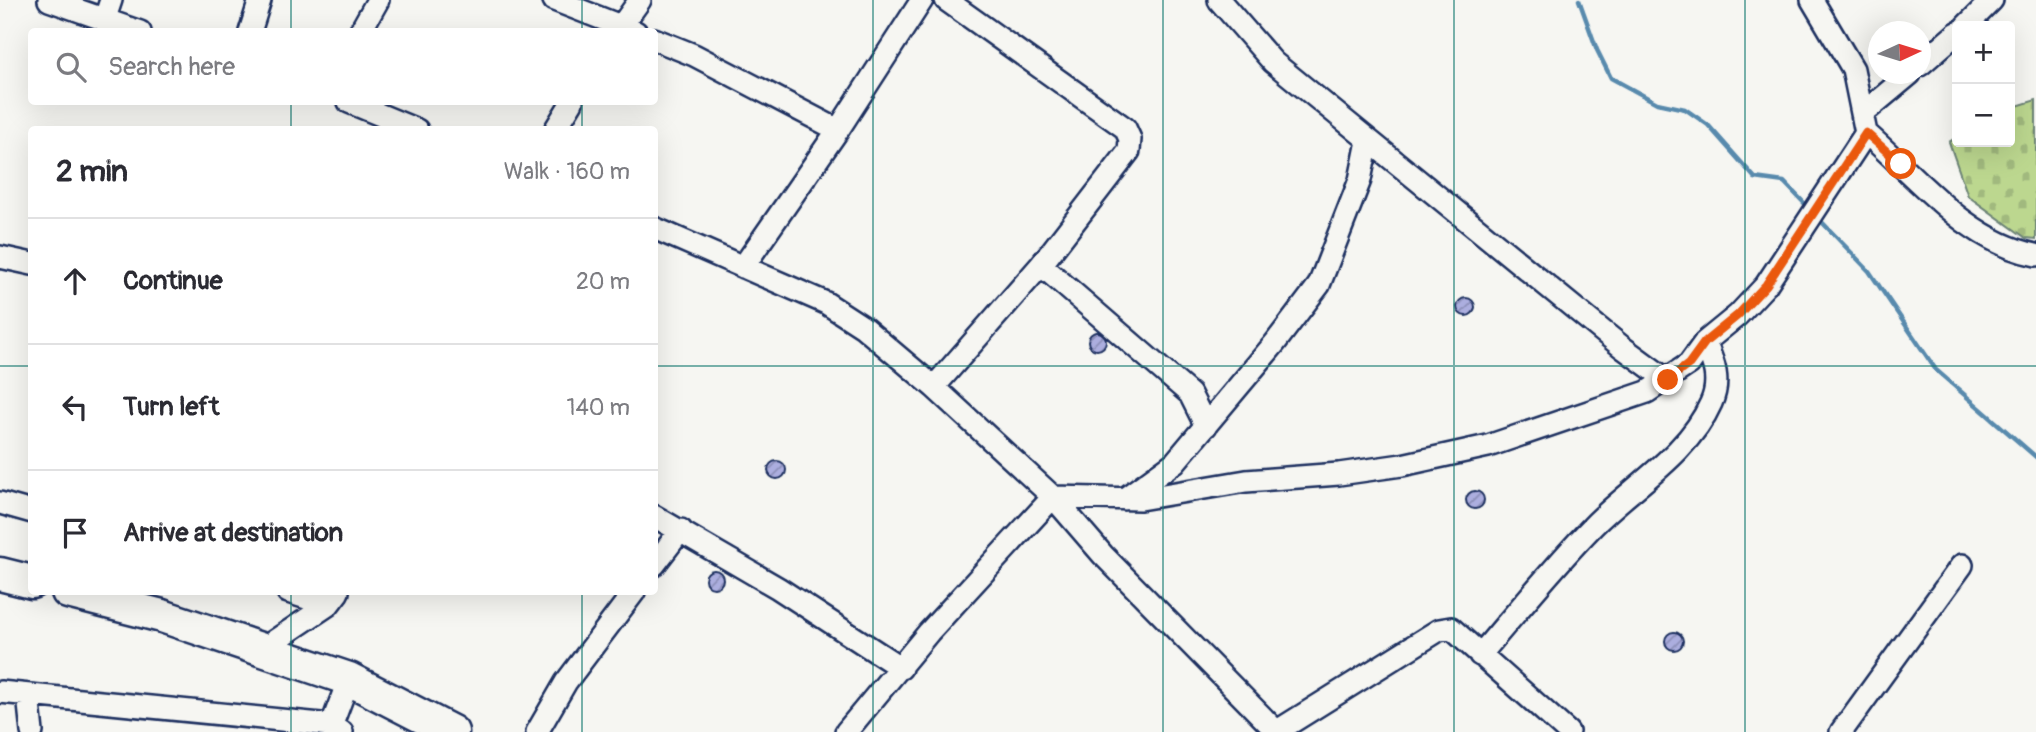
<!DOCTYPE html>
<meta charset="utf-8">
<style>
:root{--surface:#fff;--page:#f2f2f3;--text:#2b2b33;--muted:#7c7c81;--line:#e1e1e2}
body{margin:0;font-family:Pangolin,sans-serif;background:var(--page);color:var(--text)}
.controls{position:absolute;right:21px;top:21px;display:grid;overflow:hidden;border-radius:7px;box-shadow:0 7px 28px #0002}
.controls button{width:63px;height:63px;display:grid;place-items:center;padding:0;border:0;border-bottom:2px solid var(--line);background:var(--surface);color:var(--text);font:35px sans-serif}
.compass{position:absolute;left:1868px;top:21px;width:63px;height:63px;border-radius:50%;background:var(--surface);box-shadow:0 7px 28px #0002;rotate:86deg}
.stop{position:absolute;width:21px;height:21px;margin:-16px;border:5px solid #ea580c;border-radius:50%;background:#fff}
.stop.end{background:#ea580c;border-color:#fff;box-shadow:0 2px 7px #0008}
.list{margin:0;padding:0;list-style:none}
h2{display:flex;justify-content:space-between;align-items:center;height:91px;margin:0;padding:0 28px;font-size:30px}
h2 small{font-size:23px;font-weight:400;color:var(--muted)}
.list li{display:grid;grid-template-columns:46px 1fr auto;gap:21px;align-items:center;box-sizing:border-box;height:126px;padding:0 28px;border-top:2px solid var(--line)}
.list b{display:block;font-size:26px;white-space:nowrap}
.list em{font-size:23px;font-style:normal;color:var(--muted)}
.icon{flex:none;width:38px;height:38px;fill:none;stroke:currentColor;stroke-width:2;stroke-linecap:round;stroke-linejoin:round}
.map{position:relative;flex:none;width:2036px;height:732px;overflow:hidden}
.search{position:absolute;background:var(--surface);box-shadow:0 7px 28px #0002;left:28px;top:28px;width:630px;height:77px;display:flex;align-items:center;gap:18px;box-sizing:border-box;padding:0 24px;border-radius:7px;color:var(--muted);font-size:26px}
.panel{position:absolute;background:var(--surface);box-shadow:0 7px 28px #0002;left:28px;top:126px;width:630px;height:469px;border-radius:7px}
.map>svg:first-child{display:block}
</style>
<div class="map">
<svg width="2036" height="732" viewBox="0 0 2036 732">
<defs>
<pattern id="cemetery-stones" width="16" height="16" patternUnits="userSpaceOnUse" patternTransform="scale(1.75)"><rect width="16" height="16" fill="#bcd78f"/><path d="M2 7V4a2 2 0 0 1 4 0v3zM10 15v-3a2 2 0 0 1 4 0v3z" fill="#a1b97e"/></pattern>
<pattern id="building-hatch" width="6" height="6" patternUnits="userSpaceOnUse" patternTransform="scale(1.75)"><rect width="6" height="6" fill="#acaedf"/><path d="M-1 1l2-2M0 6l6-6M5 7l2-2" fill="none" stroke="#8b8eb8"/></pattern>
</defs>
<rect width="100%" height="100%" fill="#f6f6f2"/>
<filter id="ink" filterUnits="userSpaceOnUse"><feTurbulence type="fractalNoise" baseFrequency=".0143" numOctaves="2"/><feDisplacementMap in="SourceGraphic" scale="14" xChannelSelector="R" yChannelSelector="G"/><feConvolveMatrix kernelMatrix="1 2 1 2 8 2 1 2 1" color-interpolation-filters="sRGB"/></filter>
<g filter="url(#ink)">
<path fill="url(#cemetery-stones)" stroke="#6c8376" stroke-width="2" d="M2036 100V239L2026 238 1968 196 1949 142 1957 137V142H2010V108Z"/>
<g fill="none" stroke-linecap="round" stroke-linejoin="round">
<path stroke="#588aad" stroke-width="4.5" d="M1579 0 1597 50 1611 78 1657 103 1685 109 1708 125 1755 178 1784 182 1808 207
M1819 219 1869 271 1936 370 2036 457"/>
</g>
<path fill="url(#building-hatch)" stroke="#1b2f5e" stroke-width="2" d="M1457 307a9 9 0 1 1 18 0a9 9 0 1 1-18 0Z
M1088 341a9 9 0 1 1 18 0a9 9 0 1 1-18 0Z
M768 470a9 9 0 1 1 18 0a9 9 0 1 1-18 0Z
M1466 500a9 9 0 1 1 18 0a9 9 0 1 1-18 0Z
M705 579a9 9 0 1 1 18 0a9 9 0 1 1-18 0Z
M1665 641a9 9 0 1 1 18 0a9 9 0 1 1-18 0Z"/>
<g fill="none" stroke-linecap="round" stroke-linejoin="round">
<g stroke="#1b2f5e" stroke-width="26">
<path id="minor" d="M49 0 140 32
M554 0 636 32
M1219 0 1273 62 1622 347 1667 380
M104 21 111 0
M1966 26 1992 0
M250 32 260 0
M360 32 378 0
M617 32 640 0
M654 39 694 55 838 130
M1920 65 1957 33
M349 102 417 130
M1862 114 1910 74
M555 130 572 102
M1866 133C1917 177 1967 242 2036 255
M654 228 826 303 863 327 934 387 1053 497 1103 555 1277 732
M0 257 32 264
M1041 265 1190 394 1206 426
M743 267 838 130 922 0
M934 387 1041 265 1129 151 1130 139 1125 128 946 0
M1124 499 1175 462 1275 343 1319 285 1360 180 1368 141
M0 503 32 512
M654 516 778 588 901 668
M654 565 681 530
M288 592 328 605
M264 648 328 605 338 592
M1480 655C1517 612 1553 567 1593 526 1631 487 1688 455 1711 403 1721 381 1714 363 1705 342
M0 692 331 725 342 732
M28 695 32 732
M1279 730 1439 630 1451 628 1568 732
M329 732 349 679
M537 732 566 682 634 592
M846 732 929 632 1053 497 1140 499 1246 481 1339 474 1402 465 1488 446 1647 392 1689 364 1705 342 1738 315 1766 285 1866 133 1853 69 1812 0
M1841 732 1962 565"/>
</g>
<g stroke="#1b2f5e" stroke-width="37">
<path id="highway" d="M0 574 32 582
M68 592 162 616 349 679 452 732"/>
</g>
<use href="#minor" stroke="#f6f6f2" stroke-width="21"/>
<use href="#highway" stroke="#f6f6f2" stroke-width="32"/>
</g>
</g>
<g fill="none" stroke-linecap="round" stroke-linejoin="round" filter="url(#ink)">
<path stroke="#ea580c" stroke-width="9" d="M1668 380 1689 364 1705 342 1738 315 1766 285 1866 133 1901 164"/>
</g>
<path fill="none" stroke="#0f766e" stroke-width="2" stroke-opacity="0.55" d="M291 0V32M582 0V32M873 0V732M1163 0V732M1454 0V732M1745 0V732M291 102V130M582 102V130M0 366H32M654 366H2036M291 592V732M582 592V732"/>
</svg>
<div class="controls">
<button>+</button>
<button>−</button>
</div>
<svg class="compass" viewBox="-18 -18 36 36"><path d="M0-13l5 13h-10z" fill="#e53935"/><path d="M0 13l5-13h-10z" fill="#7c7c81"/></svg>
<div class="stop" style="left:1901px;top:164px"></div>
<div class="stop end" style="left:1668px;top:380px"></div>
<div class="search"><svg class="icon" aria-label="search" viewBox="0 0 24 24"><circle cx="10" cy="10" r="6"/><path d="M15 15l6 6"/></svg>Search here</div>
<section class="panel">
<h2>2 min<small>Walk · 160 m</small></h2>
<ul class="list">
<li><svg class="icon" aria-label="ahead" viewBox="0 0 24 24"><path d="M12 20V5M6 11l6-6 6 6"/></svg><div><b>Continue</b></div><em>20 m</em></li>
<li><svg class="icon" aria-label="left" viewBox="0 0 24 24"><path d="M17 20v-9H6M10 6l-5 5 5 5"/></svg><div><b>Turn left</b></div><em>140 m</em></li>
<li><svg class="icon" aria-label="arrive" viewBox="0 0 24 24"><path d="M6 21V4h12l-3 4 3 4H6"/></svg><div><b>Arrive at destination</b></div></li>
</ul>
</section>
</div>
